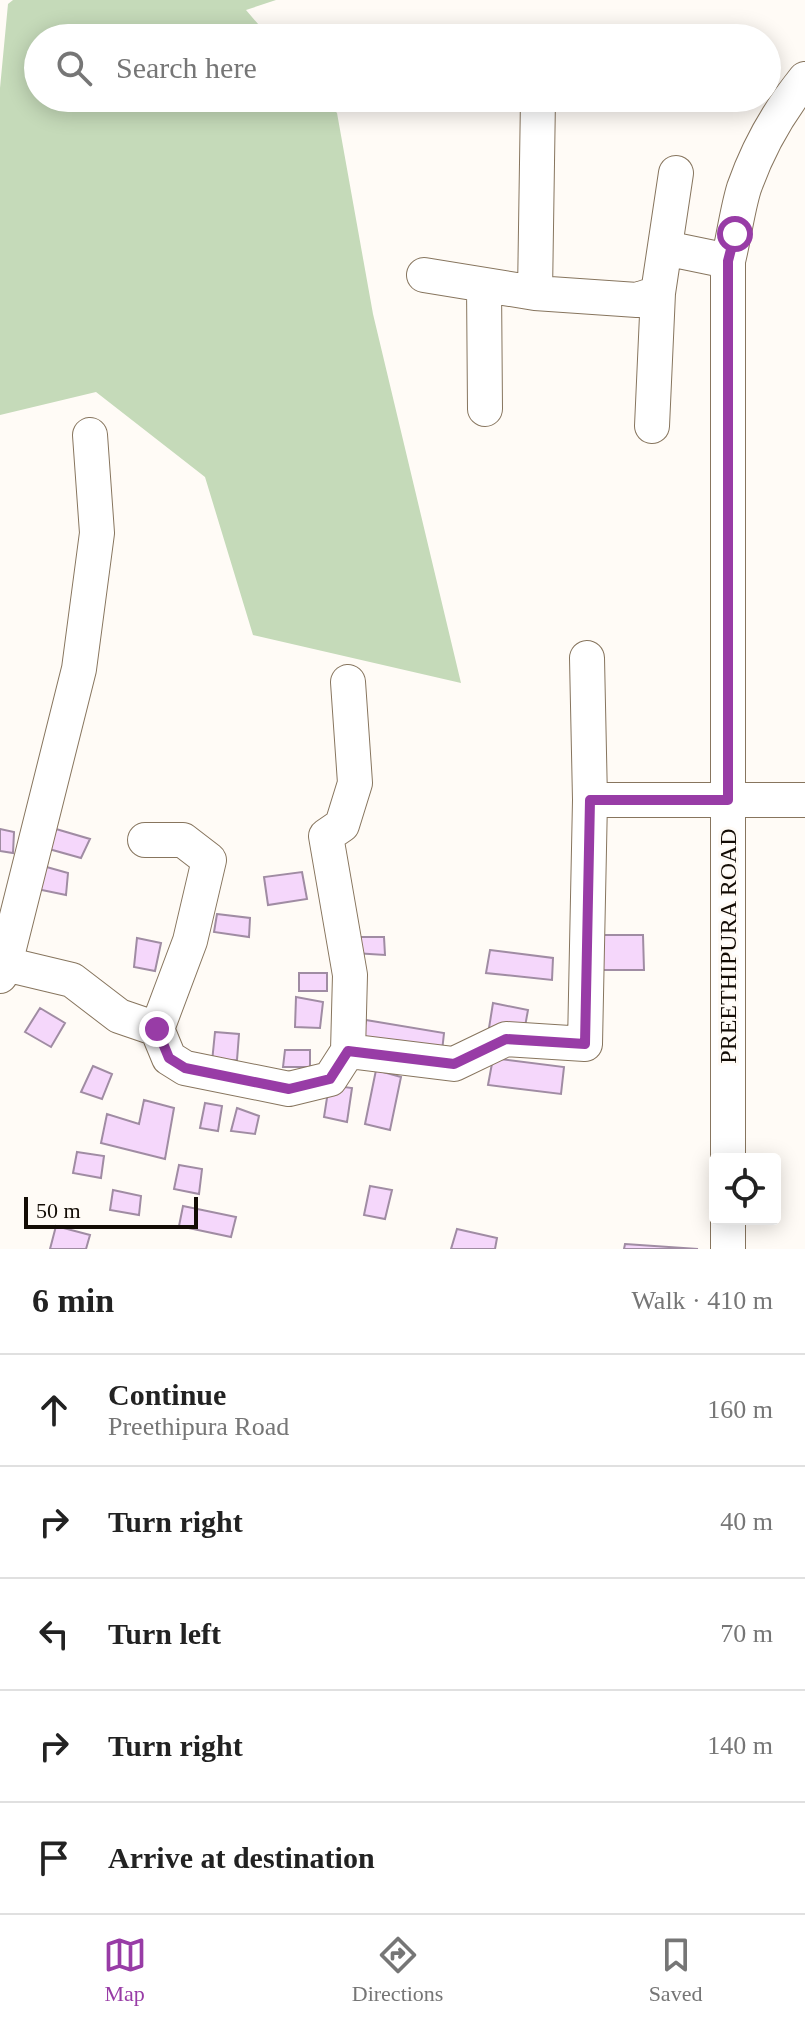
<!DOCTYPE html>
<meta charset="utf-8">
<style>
:root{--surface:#fff;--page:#f2f2f2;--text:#222;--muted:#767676;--line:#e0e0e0;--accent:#983ca6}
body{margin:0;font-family:"Times New Roman",serif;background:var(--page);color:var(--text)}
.controls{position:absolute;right:24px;bottom:24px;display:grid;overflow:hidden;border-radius:8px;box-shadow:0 4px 20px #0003}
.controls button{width:72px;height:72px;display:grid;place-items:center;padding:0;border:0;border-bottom:2px solid var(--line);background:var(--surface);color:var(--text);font:40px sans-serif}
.scale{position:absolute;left:24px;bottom:20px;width:174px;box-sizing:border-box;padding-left:8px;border:4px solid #130c05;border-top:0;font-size:22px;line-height:28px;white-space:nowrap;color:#130c05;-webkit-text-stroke:6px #fffbf6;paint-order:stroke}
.stop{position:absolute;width:24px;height:24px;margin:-18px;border:6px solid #983ca6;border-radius:50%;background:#fff}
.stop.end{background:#983ca6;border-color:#fff;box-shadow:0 2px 8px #0008}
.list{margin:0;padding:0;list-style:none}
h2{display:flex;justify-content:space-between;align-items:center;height:104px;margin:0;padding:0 32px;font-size:34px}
h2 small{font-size:26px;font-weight:400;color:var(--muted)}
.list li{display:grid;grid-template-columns:52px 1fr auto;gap:24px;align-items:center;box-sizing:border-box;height:112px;padding:0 32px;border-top:2px solid var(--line)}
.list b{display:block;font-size:30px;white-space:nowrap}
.list p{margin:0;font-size:26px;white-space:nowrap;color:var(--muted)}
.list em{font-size:26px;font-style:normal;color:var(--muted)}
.icon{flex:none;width:44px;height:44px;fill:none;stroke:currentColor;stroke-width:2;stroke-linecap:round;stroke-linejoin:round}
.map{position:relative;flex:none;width:805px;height:1249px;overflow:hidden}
.search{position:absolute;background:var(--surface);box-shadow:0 4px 20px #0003;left:24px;right:24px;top:24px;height:88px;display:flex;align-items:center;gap:20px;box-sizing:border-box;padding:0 28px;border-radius:44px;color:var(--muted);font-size:30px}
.sheet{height:664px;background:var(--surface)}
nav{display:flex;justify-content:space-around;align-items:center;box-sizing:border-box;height:112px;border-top:2px solid var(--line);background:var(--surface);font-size:22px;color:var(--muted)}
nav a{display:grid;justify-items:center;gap:4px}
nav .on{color:var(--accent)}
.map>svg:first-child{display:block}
</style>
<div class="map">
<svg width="805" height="1249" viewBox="0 0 805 1249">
<rect width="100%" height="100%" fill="#fffbf6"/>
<path fill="#c5dab9" d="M13 0H276L246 10 270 38H38V98H323L337 113 373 314 461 683 253 635 205 477 96 392 0 415V88L8 4Z"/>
<path fill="#f5d7fb" stroke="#a08ca3" stroke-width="2" d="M0 829 14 832 13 853 0 851Z
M56 829 90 839 81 858 49 849Z
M43 866 68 873 66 895 37 889Z
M302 872 307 899 268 905 264 877Z
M217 914 250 918 249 937 214 932Z
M594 935H643L644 970H594Z
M354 937H384L385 955 354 953Z
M137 938 161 943 155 971 134 967Z
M490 950 553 958 552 980 486 973Z
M299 973H327V991H299Z
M296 997 323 1002 320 1028 295 1027Z
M493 1003 528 1010 524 1032 489 1028Z
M40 1008 65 1023 51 1047 25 1032Z
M366 1020 444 1033 442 1051 362 1040Z
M215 1032 239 1034 237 1060 212 1062Z
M285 1050H310V1067H283Z
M493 1058 564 1067 561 1094 488 1085Z
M93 1066 112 1074 102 1099 81 1092Z
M376 1070 401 1077 390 1130 365 1124Z
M329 1085 352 1088 347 1122 324 1117Z
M144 1100 174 1108 165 1159 101 1143 107 1114 139 1124Z
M205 1103 222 1106 218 1131 200 1128Z
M237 1108 259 1116 255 1134 231 1131Z
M77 1152 104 1156 101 1178 73 1173Z
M179 1165 202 1169 199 1194 174 1189Z
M370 1186 392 1190 385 1219 364 1215Z
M113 1190 141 1196 139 1215 110 1210Z
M183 1206 236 1217 231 1237 179 1226Z
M56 1226 90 1235 86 1249H50Z
M457 1229 497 1238 495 1249H451Z
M625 1244 698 1249H624Z"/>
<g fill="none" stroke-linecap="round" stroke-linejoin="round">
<g stroke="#87755e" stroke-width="36">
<path id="minor" d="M665 248 728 261
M424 275 535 293 637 300 658 293
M484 285 485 409
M535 293 538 98
M652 426 658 293 676 173
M590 800H805
M145 840H183L209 860 190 941 157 1029
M5 964 72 980 119 1016 157 1029 169 1058 185 1068 289 1089 330 1079 348 1051 350 975 326 836 342 825 355 783 348 682
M0 976 5 964 79 669 97 533 90 435
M348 1051 454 1064 506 1039 585 1044 590 800 587 658
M728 1159V261C734 237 737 211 744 188 758 148 779 111 805 79
M728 1249V1219"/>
</g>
<use href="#minor" stroke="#fff" stroke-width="34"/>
</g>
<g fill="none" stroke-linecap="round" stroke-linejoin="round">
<path stroke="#983ca6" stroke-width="10" d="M157 1029 169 1058 185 1068 289 1089 330 1079 348 1051 454 1064 506 1039 585 1044 590 800H728V261L735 234"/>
</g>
<g text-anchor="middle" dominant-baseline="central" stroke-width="6" stroke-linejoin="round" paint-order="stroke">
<g font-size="24" fill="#130c05" stroke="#fffbf6">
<text transform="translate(728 946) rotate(-90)">PREETHIPURA ROAD</text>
</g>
</g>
</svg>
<div class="controls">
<button><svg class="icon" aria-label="locate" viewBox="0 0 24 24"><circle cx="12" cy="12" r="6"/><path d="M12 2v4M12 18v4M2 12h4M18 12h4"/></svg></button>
</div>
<div class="scale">50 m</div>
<div class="stop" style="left:735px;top:234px"></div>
<div class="stop end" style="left:157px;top:1029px"></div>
<div class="search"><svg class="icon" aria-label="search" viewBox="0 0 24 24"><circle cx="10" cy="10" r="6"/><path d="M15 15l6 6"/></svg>Search here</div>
</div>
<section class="sheet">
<h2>6 min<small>Walk · 410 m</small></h2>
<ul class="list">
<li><svg class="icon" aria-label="ahead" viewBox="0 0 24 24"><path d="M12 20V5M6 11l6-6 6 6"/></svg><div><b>Continue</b><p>Preethipura Road</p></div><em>160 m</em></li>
<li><svg class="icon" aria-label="right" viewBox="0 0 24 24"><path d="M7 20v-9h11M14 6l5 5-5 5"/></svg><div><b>Turn right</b></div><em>40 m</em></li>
<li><svg class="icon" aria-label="left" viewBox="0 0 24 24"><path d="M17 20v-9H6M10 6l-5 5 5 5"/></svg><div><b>Turn left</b></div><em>70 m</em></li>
<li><svg class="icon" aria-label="right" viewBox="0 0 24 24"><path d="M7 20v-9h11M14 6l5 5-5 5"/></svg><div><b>Turn right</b></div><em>140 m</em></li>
<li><svg class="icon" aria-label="arrive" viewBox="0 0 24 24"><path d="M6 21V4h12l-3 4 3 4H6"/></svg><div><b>Arrive at destination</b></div></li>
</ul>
</section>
<nav>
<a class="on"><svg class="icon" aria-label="map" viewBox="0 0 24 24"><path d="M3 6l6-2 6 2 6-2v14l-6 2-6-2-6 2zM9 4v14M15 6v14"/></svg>Map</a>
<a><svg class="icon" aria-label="directions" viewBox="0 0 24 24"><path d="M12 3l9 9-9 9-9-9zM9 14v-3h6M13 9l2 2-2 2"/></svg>Directions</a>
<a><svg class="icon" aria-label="saved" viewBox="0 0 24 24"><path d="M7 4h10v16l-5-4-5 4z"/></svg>Saved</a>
</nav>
